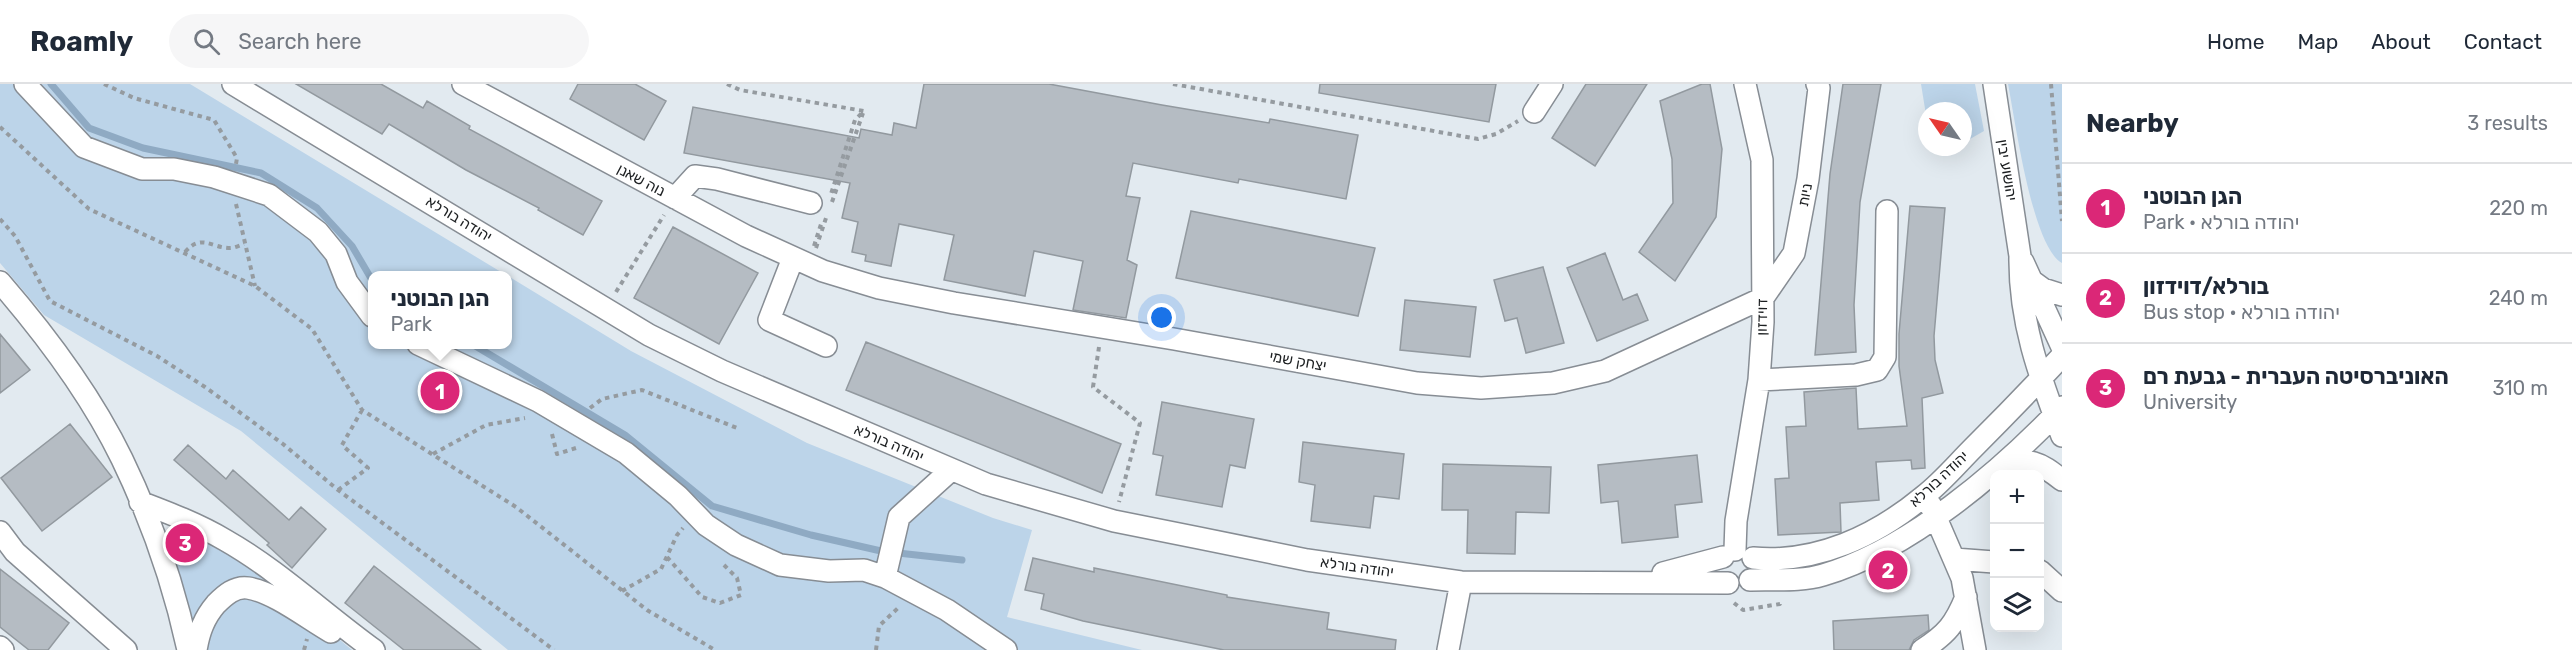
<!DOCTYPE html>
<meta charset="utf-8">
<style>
:root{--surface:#fff;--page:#f6f6f7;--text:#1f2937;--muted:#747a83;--line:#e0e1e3;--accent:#db2777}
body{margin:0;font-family:Rubik,Heebo,sans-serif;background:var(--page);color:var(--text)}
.controls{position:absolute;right:18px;bottom:18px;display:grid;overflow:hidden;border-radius:12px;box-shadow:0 6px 24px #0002}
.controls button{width:54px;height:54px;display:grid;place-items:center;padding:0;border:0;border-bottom:2px solid var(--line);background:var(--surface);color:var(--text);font:30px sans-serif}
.compass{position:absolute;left:1918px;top:18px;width:54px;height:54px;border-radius:50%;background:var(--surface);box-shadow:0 6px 24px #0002;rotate:304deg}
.you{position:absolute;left:1162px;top:234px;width:21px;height:21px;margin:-15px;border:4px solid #fff;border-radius:50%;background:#1a73e8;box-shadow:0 0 0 9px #1a73e833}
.badge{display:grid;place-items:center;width:39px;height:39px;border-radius:50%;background:var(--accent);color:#fff;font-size:20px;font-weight:700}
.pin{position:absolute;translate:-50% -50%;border:3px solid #fff;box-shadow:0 2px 6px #0006}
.popup{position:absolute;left:368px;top:187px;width:144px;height:78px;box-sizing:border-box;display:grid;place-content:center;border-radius:12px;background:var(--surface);filter:drop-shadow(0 2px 4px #0005);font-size:20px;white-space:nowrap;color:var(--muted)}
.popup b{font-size:22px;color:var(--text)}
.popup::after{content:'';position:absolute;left:50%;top:100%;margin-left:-12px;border:12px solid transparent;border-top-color:var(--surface)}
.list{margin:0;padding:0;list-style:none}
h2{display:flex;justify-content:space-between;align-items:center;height:78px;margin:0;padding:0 24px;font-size:26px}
h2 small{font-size:20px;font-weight:400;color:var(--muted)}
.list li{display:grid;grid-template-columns:39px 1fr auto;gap:18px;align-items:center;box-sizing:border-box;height:90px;padding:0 24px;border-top:2px solid var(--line)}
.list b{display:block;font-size:22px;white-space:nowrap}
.list p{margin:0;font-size:20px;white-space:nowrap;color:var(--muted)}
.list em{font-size:20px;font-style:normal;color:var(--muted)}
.icon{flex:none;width:33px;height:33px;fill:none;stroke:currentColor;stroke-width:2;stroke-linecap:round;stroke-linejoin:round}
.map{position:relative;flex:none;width:2062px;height:566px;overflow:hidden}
header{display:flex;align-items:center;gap:36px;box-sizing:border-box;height:84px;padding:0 30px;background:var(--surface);border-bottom:2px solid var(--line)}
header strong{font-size:28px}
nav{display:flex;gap:33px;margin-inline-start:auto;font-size:21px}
.search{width:420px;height:54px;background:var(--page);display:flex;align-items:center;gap:15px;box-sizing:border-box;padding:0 21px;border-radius:33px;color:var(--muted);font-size:22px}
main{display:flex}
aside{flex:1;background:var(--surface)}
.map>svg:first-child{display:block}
</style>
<header>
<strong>Roamly</strong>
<div class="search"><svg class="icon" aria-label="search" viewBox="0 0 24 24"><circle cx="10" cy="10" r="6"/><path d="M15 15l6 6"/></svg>Search here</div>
<nav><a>Home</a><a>Map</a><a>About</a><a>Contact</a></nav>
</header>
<main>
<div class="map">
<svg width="2062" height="566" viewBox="0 0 2062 566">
<rect width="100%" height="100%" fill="#e2eaf0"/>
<path fill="#bcd4e9" d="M0 0H190L506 191 372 192V260H508V192L631 267 807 359 993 434 1032 446 1007 533 1142 566H508L241 347 44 231 0 179Z
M1921 0H1975L1984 47 1963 59V27H1927V37Z
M2008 0H2062V179C2032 163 2015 35 2008 0Z
M161 454 209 459 256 487 352 566H199Z"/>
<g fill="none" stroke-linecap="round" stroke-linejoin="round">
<path stroke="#8faac3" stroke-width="7" d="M51 0 89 44 143 64 261 89 317 124 352 162 372 196
M472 260 625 351 712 422 811 451 881 467
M898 469 962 476"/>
</g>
<path fill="#b5bcc3" stroke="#92999f" stroke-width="1.5" d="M296 0H381L423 24 427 17 470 42 469 45 602 117 583 151 538 126 539 124 466 86 389 40 382 50Z
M578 0H635L666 17 644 56 570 15Z
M924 0H1049L1162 21 1269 39 1270 35 1358 51 1346 115 1239 95 1238 99 1133 79 1126 112 1140 114 1127 176 1137 181 1126 234 1073 226 1083 177 1034 167 1025 212 944 196 954 151 899 140 891 182 865 177 866 171 852 168 858 138 842 134 850 99 684 69 693 23 859 54 861 45 892 51 894 39 916 44Z
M1320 0H1496L1489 38 1319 9Z
M1586 0H1647L1595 82 1552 54Z
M1702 0H1710L1722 65 1716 133 1675 197 1639 168 1673 119 1672 75 1660 17Z
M1843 0H1881L1860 118 1854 221 1856 268 1815 271 1830 90Z
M1910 122 1945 124 1934 252 1935 276 1943 309 1922 314 1925 384 1912 385 1911 376 1876 378 1879 416 1840 419 1841 448 1778 451 1775 395 1789 394 1786 343 1806 342 1804 308 1856 304 1858 345 1907 342 1899 282V250Z
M1191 127 1375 164 1358 232 1176 194Z
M673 143 758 189 719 260 634 214Z
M1605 169 1623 216 1637 210 1648 236 1597 257 1567 184Z
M1543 183 1564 259 1526 269 1517 234 1505 237 1494 196Z
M1405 216 1476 223 1470 273 1400 266Z
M0 250 30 286 0 309Z
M866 258 1121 360 1102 409 846 306Z
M1162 318 1254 335 1245 384 1230 381 1222 423 1156 411 1163 372 1153 370Z
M70 340 112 393 42 447 1 394Z
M1303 358 1404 370 1399 415 1374 412 1370 444 1311 437 1315 401 1299 398Z
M188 361 226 395 233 386 289 436 301 423 326 445 292 484 267 461 269 459 174 376Z
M1697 371 1702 418 1675 421 1678 453 1622 459 1618 417 1601 419 1598 381Z
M1443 380 1551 383 1549 429 1516 428 1515 470 1467 469 1468 426H1442Z
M1033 474 1094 488V484L1227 511V513L1329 529 1327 545 1396 556 1395 566H1224L1083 537 1041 525 1044 510 1025 506Z
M374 482 481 566H404L345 519Z
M0 485 69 539 48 566H29L0 543Z
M1928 531 1929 546 1914 556 1909 566H1834L1833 537Z"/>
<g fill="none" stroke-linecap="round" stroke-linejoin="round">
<g stroke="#878d94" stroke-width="24">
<path id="minor" d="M25 0 84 63 142 85H174L214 93 269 111 318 148 336 170 347 198 372 232
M233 0 649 251 722 287 986 400 1114 437 1199 454 1307 476 1461 498 1728 499
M463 0 746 152 823 187 879 204 954 219 1174 255 1417 299 1481 304 1553 299 1605 287 1763 214 1794 169 1808 95 1819 4 1817 0
M1994 0 2020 172C2019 237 2039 291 2062 352
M1534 28 1552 0
M675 114 695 92 717 95 811 119
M793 174 769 236 826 262
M2023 178 2062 263
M2032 197 2043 205 2062 211
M0 198C45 250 92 313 122 375 151 435 174 501 188 566
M418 260 538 317 626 369 678 412 706 441 736 461 780 481 829 487 864 486 885 493 947 526 1006 566
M1759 296 1856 291 1877 286 1885 273 1887 127
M2001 382C2030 373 2039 378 2062 396
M140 418C169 429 198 440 225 456 278 486 324 530 374 566
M1930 420 1962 494 1975 566
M0 448 15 468 126 566
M1735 466 1736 437 1759 296 1763 238 1762 76 1745 0
M1753 474C1816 480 1876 452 1924 412 1942 398 1957 380 1973 364 2003 334 2033 303 2062 272
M1954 475 1994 478
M2040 487 2062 507
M1663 489 1723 473
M885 493 899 433 951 386
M1750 496C1774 495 1800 498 1823 491 1909 466 2001 387 2062 323
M0 563 3 566
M196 566C199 548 204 534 216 520 225 511 235 502 248 504 274 508 308 535 331 548
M1448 566 1461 498
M1922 566C1947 550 1955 540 1966 513"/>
</g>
<path stroke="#959ba0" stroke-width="4" stroke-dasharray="4.5 4.5" stroke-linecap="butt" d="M104 0 134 14 214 36 237 74 236 80
M727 0 740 6 864 27 855 36 830 113
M1173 0 1478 55 1496 50 1518 37
M2051 0 2062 137
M0 43 89 125 255 202 312 245 362 326 516 423 647 526 715 566
M832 118 863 29
M236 120 255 202
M0 135 15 152 50 217 157 272 205 303 283 360 338 406 554 566
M814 162 822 137
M816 164 826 134
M185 168C202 149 211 164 230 164 235 164 240 161 244 160
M616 208 664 131
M1099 263 1093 303 1140 339 1119 418
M590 324 602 315 642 306 737 344
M552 350 557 370 576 364
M433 370 486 341 525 334
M338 406 368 384 342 361 362 326
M667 473 702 513 720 519 741 511 737 494 721 478
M622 507 661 485 677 451 683 444
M1734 519 1743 526 1780 520 1782 517
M304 566 307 555
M876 566 879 542 898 524"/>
<use href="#minor" stroke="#fff" stroke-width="21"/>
</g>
<g text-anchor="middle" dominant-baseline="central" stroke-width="5" stroke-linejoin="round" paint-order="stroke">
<g font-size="15" fill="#1c1f21" stroke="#fff">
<text transform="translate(2007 86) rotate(81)">יהושוע יבין</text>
<text transform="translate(641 96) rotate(28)">נוה שאנן</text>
<text transform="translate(1805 111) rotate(-79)">ניות</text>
<text transform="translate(459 135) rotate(31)">יהודה בורלא</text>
<text transform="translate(1762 233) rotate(-89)">דוידזון</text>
<text transform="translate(1298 277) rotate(10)">יצחק שמי</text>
<text transform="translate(889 359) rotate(23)">יהודה בורלא</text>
<text transform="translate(1939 395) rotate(-43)">יהודה בורלא</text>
<text transform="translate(1357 483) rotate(8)">יהודה בורלא</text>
</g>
</g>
</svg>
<div class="controls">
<button>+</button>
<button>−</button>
<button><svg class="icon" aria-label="layers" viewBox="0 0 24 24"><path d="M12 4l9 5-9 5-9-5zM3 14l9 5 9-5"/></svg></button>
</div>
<svg class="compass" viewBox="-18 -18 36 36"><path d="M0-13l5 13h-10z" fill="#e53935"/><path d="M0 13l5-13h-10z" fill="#747a83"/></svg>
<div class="you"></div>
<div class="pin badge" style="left:440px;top:307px">1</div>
<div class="popup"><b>הגן הבוטני</b>Park</div>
<div class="pin badge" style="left:1888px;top:486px">2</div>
<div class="pin badge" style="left:185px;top:459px">3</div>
</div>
<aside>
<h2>Nearby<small>3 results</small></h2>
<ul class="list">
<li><span class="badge">1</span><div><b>הגן הבוטני</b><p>Park · יהודה בורלא</p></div><em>220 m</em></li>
<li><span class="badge">2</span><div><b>בורלא/דוידזון</b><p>Bus stop · יהודה בורלא</p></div><em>240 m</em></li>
<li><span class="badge">3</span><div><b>האוניברסיטה העברית - גבעת רם</b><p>University</p></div><em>310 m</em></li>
</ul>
</aside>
</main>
